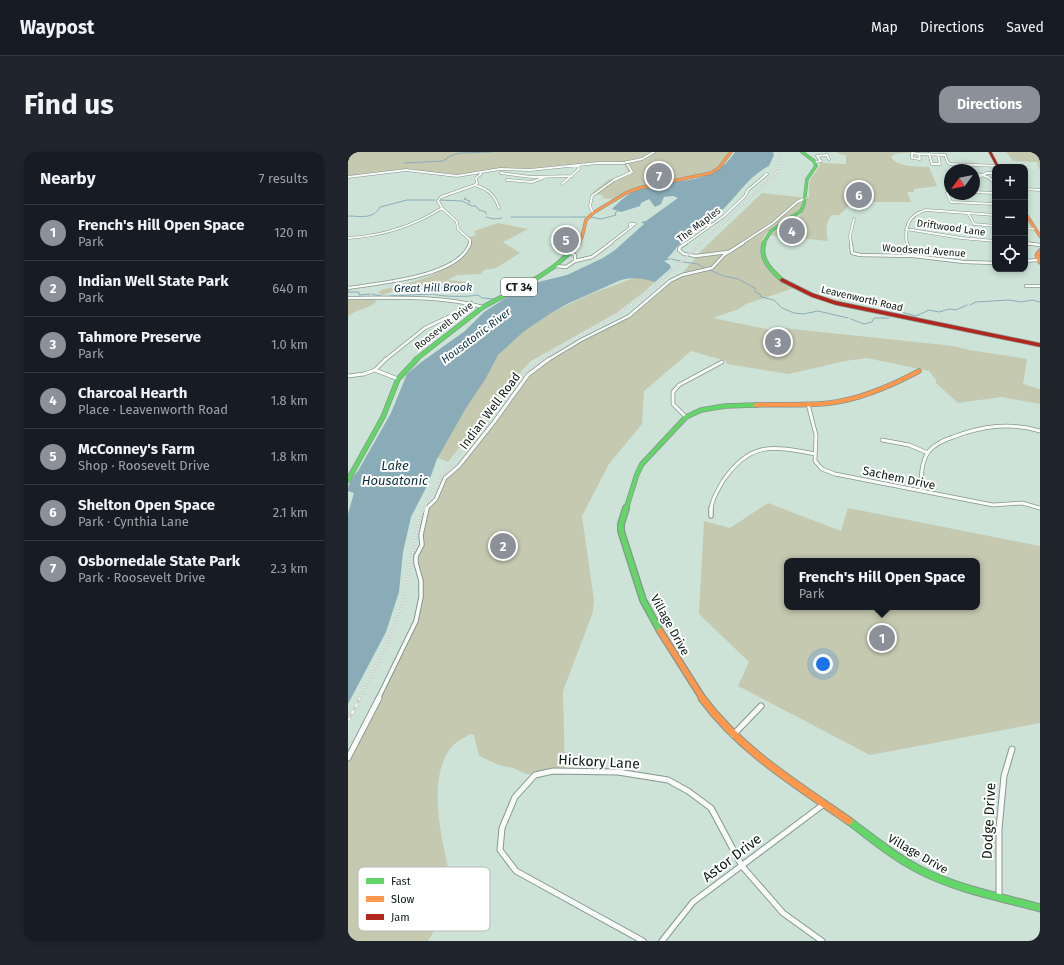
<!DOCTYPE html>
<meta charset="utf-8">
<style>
:root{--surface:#171b24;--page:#20242c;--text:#f1f3f6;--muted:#9ea1a6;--line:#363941;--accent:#8c9099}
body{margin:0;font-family:"Fira Sans",sans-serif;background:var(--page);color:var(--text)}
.controls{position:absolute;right:12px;top:12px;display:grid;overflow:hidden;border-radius:8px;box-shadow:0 2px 6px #0003}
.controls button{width:36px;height:36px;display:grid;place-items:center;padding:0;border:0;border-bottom:1px solid var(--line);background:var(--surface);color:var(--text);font:20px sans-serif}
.compass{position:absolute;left:596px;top:12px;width:36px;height:36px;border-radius:50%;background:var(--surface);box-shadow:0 2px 6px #0003;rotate:237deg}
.you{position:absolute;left:475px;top:512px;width:14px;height:14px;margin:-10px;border:3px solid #fff;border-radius:50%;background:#1a73e8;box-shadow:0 0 0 6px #1a73e833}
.badge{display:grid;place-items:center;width:26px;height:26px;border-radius:50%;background:var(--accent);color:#fff;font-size:13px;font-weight:700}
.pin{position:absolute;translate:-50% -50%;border:2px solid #fff;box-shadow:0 1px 4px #0006}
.popup{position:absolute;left:436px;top:406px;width:196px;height:52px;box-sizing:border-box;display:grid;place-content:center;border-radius:8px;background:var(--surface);filter:drop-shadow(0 1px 3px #0005);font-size:13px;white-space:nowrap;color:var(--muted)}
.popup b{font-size:15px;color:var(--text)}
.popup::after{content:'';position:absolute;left:50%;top:100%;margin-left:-8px;border:8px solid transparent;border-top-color:var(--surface)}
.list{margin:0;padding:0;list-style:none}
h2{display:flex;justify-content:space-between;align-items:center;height:52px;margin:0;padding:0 16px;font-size:17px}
h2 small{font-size:13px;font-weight:400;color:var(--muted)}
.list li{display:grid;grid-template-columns:26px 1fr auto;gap:12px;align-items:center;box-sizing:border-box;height:56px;padding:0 16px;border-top:1px solid var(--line)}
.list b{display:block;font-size:15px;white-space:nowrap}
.list p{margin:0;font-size:13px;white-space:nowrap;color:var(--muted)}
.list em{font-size:13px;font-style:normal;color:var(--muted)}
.icon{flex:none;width:22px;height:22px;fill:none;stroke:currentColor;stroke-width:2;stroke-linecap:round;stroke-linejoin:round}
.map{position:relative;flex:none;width:692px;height:789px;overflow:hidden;border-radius:12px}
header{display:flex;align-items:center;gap:24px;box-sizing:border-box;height:56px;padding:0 20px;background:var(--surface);border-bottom:1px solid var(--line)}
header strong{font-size:19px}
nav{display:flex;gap:22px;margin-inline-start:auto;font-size:14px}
.intro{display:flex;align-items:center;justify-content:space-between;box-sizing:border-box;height:96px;padding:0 24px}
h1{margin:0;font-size:28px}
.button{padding:10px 18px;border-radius:12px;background:var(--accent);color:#fff;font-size:14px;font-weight:700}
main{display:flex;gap:24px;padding:0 24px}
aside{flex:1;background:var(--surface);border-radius:12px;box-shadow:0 2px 6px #0003}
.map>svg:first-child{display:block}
</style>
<header>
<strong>Waypost</strong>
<nav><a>Map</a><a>Directions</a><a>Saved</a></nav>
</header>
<div class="intro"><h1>Find us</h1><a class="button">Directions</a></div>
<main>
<aside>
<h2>Nearby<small>7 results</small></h2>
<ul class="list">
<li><span class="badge">1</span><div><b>French's Hill Open Space</b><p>Park</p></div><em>120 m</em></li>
<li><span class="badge">2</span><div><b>Indian Well State Park</b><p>Park</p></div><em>640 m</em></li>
<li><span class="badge">3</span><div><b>Tahmore Preserve</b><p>Park</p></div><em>1.0 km</em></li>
<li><span class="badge">4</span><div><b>Charcoal Hearth</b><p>Place · Leavenworth Road</p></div><em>1.8 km</em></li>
<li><span class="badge">5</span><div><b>McConney's Farm</b><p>Shop · Roosevelt Drive</p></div><em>1.8 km</em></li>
<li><span class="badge">6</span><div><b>Shelton Open Space</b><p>Park · Cynthia Lane</p></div><em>2.1 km</em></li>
<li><span class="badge">7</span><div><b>Osbornedale State Park</b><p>Park · Roosevelt Drive</p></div><em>2.3 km</em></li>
</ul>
</aside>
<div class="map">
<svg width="692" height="789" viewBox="0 0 692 789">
<rect width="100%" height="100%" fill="#cde3d8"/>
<path fill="#c5c9b0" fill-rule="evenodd" d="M0 0H381C375 28 316 30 294 35 277 39 272 50 253 46L256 44 244 41 260 28 280 20 275 10 248 11 182 18 148 17 106 24 57 18 0 24Z
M488 0H564L547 2 543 5C550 16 570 14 581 15L589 34 566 37V40H559L563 50H505L491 63H484C477 71 478 78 480 89L419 83C431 78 451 70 456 57 446 65 433 70 422 78 410 87 409 105 419 116 427 124 438 130 446 136L398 152 391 157 365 166 428 179 435 176 606 194 621 198 679 207 675 232 692 237V252L653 245 610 251 588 231V228L581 219 519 206 497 209 441 222 379 212 378 209 343 199 296 239 294 272 261 312 234 364 246 448 245 460 215 539 217 623 178 622 165 616 151 613 131 604 126 583 122 582C118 585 113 587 109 590 72 620 98 705 107 744L80 789H0V601L38 532 70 462 73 433 70 417 74 370 96 326 114 309 156 258 180 223 201 207 281 163 314 134 332 124 354 98 414 41 461 46C461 40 460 31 463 26 467 20 471 18 472 11L498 12V3L492 2Z
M658 0H692V19L689 10 665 9Z
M150 71 180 77 155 90 172 101 148 116 136 118 133 122 109 123 100 128 121 130 110 138 90 140 81 138 66 142 43 140 35 143 30 141 33 138C60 132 114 119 124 90L121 85 128 83 126 79Z
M286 126H298L307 130 295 141 268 161 183 209 165 228 100 310 88 305 150 197 200 162 243 142Z
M0 147H23L29 149C19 158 9 157 0 164Z
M420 351 493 379 500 356 692 394V571L522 603 390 534 401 510 351 462 356 369 382 376ZM439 409H629V455H439Z"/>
<path fill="#8aacb8" d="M387 0H425L426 3 421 14C400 24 389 45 372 60 360 72 345 80 333 91 327 96 324 103 319 106L323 107 316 109 322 113 323 116 307 130C295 126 285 125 273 128L219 152 203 161 175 180 150 203 138 226 118 256 89 307 80 332 63 365 55 400 51 440 38 480 0 552V362L6 341 0 339C0 331 5 324 10 319L43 261 59 222 72 211 117 179 136 160 167 140 186 131 219 123 255 106 267 98 296 72 293 70 298 69 330 46 325 44 316 45 313 52 307 55 301 47 293 51 292 54 273 60 264 57C270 51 276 45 283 41 319 22 361 40 387 0Z"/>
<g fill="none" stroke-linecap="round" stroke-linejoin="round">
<path stroke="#8aacb8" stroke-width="1" d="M56 11 95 9 102 4 112 1 143 0
M118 45 116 47 122 49 121 51
M92 48 114 49 124 54H128L131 58 138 60V62
M0 64C12 64 25 68 32 55L59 48H87
M138 65 146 67 154 66
M163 65H238
M243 65 253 67 268 63 267 61 270 59
M323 107 332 109
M335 110 350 112 358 117
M361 118 376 124 390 127 407 136V140L412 142 413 145 426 148 434 156 446 161 455 162 470 159 500 166
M0 140H11V143L22 142
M24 142 37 145
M42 144 85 142C95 145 119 145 130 143L134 146 146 147
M622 153 628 150 661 148 673 150 684 148 692 150
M550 161 553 160 568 164 581 158 591 160 601 157 608 158 619 153
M503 167 516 172 524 170 526 166H541"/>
<g stroke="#86968e" stroke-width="3">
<path id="street-far4" d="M564 1 571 2 572 7 564 6Z
M571 2 597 3 600 11 603 12 650 14
M581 2 584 12H592L590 3
M467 10 473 9 469 4 479 3 481 7
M153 21 183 25 224 24
M626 21 640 25 647 31
M0 25 58 18 109 24 152 17 182 18 250 11H275L294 7 306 0
M630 25 639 21H647
M159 28 184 30 197 25
M214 32 231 17 230 13
M127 33C141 38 146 42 151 56
M677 37 692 38
M602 40 599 41 603 50 647 52
M626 40 647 41
M245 61 242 54 244 44 266 28 284 20 278 10
M620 61 626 72 647 74
M677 76 687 77
M558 77 613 86 647 89
M0 86C35 84 64 75 94 56
M677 91 682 92
M122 92V88L110 77 109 70 94 56 90 49 93 45 127 33 129 31 128 26 133 22
M261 92 287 72H282V74
M337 92 376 64 397 44 400 38 419 22 417 23
M393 92 425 71 449 50 458 46
M503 92 502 84 506 67
M559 92C556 75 560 63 578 58L647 63"/>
</g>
<g stroke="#86968e" stroke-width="4">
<path id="street-far3" d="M338 91 332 95 331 98 336 102 348 104 380 100
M503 91 504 101 512 103 565 104 616 110 647 111
M559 91 562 104
M677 91 692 93
M223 101 227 103V109L244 105 263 91
M677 109 690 108
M207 114 218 115 227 109
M678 134H692
M0 136C31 131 112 125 122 91
M0 146C46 146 90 143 135 155
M37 208 77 176 113 159 123 151
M200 208 233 188 281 164 322 129 334 123 364 116 376 103 395 91"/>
</g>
<g stroke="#86968e" stroke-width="4.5">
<path id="street-far2" d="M38 207 27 218 50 227
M0 224 16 222 27 218
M460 252 468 283 467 309 474 317 487 322 645 353 674 351 692 356
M338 265 325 252V240L331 233 374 210
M534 288 561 293 580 301
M573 338C573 325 573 310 581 299 587 292 596 288 605 285 634 274 661 270 692 279
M78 357 88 347 97 326 111 314 146 270 180 223 201 207
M363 357C364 346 370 338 375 329 402 289 424 294 467 302"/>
</g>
<g stroke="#86968e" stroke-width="5.5">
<path id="street-far1" d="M363 356V364
M30 547 68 469 73 445V429L68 411V404L74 393 73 383 79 356"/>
</g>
<g stroke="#86968e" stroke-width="7">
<path id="street" d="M385 583 413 554
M0 606 31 546
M651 744V677L656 624 664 597
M295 789 168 719 152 698 154 676 167 645 187 623 205 619 270 620 320 628 340 639 363 656 394 714 435 761 474 789
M314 789 345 750 476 652"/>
</g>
<g stroke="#86968e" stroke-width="3.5">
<path id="fast-far4" d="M415 92 423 79 453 59 456 52 459 27 468 14 466 9 454 0"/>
</g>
<g stroke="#86968e" stroke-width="5">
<path id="fast-far3" d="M416 91C411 107 423 118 434 128
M67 208 135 155 189 126 207 114 228 95"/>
</g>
<g stroke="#86968e" stroke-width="5.5">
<path id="fast-far2" d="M0 328 35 265 50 227 69 207
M278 357 289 322 294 312 338 265 353 258 377 254 408 253"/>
</g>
<g stroke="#86968e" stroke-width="8">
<path id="fast-far1" d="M278 356 273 372V379L295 448 312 479"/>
</g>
<g stroke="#86968e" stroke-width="9">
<path id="fast" d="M501 669C524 686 546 705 572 718 609 737 652 745 692 756"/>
</g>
<g stroke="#86968e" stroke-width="3.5">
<path id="slow-far4" d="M677 61 692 84
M230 92 234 85 238 68 245 61 278 41 291 36 363 21 371 16 383 0"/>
</g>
<g stroke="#86968e" stroke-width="5">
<path id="slow-far3" d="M228 95 231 91
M692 99 689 103 692 110"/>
</g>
<g stroke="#86968e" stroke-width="5.5">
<path id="slow-far2" d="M408 253C433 252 457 254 482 251 514 247 543 234 571 219"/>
</g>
<g stroke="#86968e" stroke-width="8">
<path id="slow-far1" d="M312 479 355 547"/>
</g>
<g stroke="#86968e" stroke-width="9">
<path id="slow" d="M354 546C393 599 448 632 501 669"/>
</g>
<g stroke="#86968e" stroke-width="3.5">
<path id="jam-far1" d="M642 0 650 15"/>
</g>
<g stroke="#86968e" stroke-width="5">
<path id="jam" d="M434 128 464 143 488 151 692 193"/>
</g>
<use href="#street-far4" stroke="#f8fbf9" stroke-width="2"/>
<use href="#street-far3" stroke="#f8fbf9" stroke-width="2.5"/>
<use href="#street-far2" stroke="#f8fbf9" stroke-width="3"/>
<use href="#street-far1" stroke="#f8fbf9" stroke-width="3.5"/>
<use href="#street" stroke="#f8fbf9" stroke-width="5"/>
<use href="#fast-far4" stroke="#63d668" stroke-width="2.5"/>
<use href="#fast-far3" stroke="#63d668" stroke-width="3.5"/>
<use href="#fast-far2" stroke="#63d668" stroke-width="4"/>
<use href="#fast-far1" stroke="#63d668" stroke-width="5.5"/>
<use href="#fast" stroke="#63d668" stroke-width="7"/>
<use href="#slow-far4" stroke="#ff974d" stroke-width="2.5"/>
<use href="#slow-far3" stroke="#ff974d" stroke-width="3.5"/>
<use href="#slow-far2" stroke="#ff974d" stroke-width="4"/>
<use href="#slow-far1" stroke="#ff974d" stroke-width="5.5"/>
<use href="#slow" stroke="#ff974d" stroke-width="7"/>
<use href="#jam-far1" stroke="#b3261e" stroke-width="2.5"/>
<use href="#jam" stroke="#b3261e" stroke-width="3.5"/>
<g stroke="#c9cfcb" stroke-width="2">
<path id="rail-far1" d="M11 547 36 498 54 454 71 368 85 337 104 310 180 218 213 194 271 161 299 142 428 21 433 10 430 0"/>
</g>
<g stroke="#c9cfcb" stroke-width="3">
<path id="rail" d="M0 569 12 546"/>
</g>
<use href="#rail-far1" stroke="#fff" stroke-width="1" stroke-dasharray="1.5" stroke-linecap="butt"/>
<use href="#rail" stroke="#fff" stroke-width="1.5" stroke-dasharray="4" stroke-linecap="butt"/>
</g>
<g text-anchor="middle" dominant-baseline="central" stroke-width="4" stroke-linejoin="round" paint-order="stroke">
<g font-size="10" fill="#0d1b15" stroke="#fff">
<text transform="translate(351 73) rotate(-37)">The Maples</text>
<text transform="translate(603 76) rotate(8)">Driftwood Lane</text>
<text transform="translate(576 99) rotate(4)">Woodsend Avenue</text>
<text transform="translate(514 147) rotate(13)">Leavenworth Road</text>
<text transform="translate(96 174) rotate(-38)">Roosevelt Drive</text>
</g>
<rect fill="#fff" stroke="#565f5b" stroke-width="1" x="153" y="126" width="36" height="18" rx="3"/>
<g font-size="11" font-weight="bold" fill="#0d1b15">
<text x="171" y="135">CT 34</text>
</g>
<g font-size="11" font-style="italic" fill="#0a2e3f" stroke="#fff">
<text transform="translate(85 136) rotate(-1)">Great Hill Brook</text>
<text transform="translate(128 184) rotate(-37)">Housatonic River</text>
</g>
<g font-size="12" fill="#0d1b15" stroke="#fff">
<text transform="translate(142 259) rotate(-53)">Indian Well Road</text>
<text transform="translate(551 326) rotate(12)">Sachem Drive</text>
<text transform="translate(322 473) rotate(61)">Village Drive</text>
<text transform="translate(570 702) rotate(30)">Village Drive</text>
</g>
<g font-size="13" font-style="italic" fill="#0a2e3f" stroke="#fff">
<text x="47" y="313">Lake<tspan x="47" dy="15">Housatonic</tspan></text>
</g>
<g font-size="14" fill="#0d1b15" stroke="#fff">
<text transform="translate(251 610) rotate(3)">Hickory Lane</text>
<text transform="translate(641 669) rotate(-87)">Dodge Drive</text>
<text transform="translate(384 706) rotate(-37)">Astor Drive</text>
</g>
</g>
<rect x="10" y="715" width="132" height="64" rx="6" fill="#fff" stroke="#b6bbb9" stroke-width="1"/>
<rect x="18" y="726" width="18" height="6" fill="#63d668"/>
<rect x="18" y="744" width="18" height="6" fill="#ff974d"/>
<rect x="18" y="762" width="18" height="6" fill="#b3261e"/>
<g font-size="11" fill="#0d1b15">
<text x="43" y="733">Fast</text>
<text x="43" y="751">Slow</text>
<text x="43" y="769">Jam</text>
</g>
</svg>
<div class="controls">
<button>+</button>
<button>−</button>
<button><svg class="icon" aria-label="locate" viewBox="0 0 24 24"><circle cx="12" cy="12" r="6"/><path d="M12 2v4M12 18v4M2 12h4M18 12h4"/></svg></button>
</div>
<svg class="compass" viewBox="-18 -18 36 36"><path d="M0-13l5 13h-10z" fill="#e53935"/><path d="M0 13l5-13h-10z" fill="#9ea1a6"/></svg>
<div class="you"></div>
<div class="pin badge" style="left:534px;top:486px">1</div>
<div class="popup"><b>French's Hill Open Space</b>Park</div>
<div class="pin badge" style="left:155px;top:394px">2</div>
<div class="pin badge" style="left:430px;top:190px">3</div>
<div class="pin badge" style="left:444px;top:79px">4</div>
<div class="pin badge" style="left:218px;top:88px">5</div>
<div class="pin badge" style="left:511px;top:43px">6</div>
<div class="pin badge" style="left:311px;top:24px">7</div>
</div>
</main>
